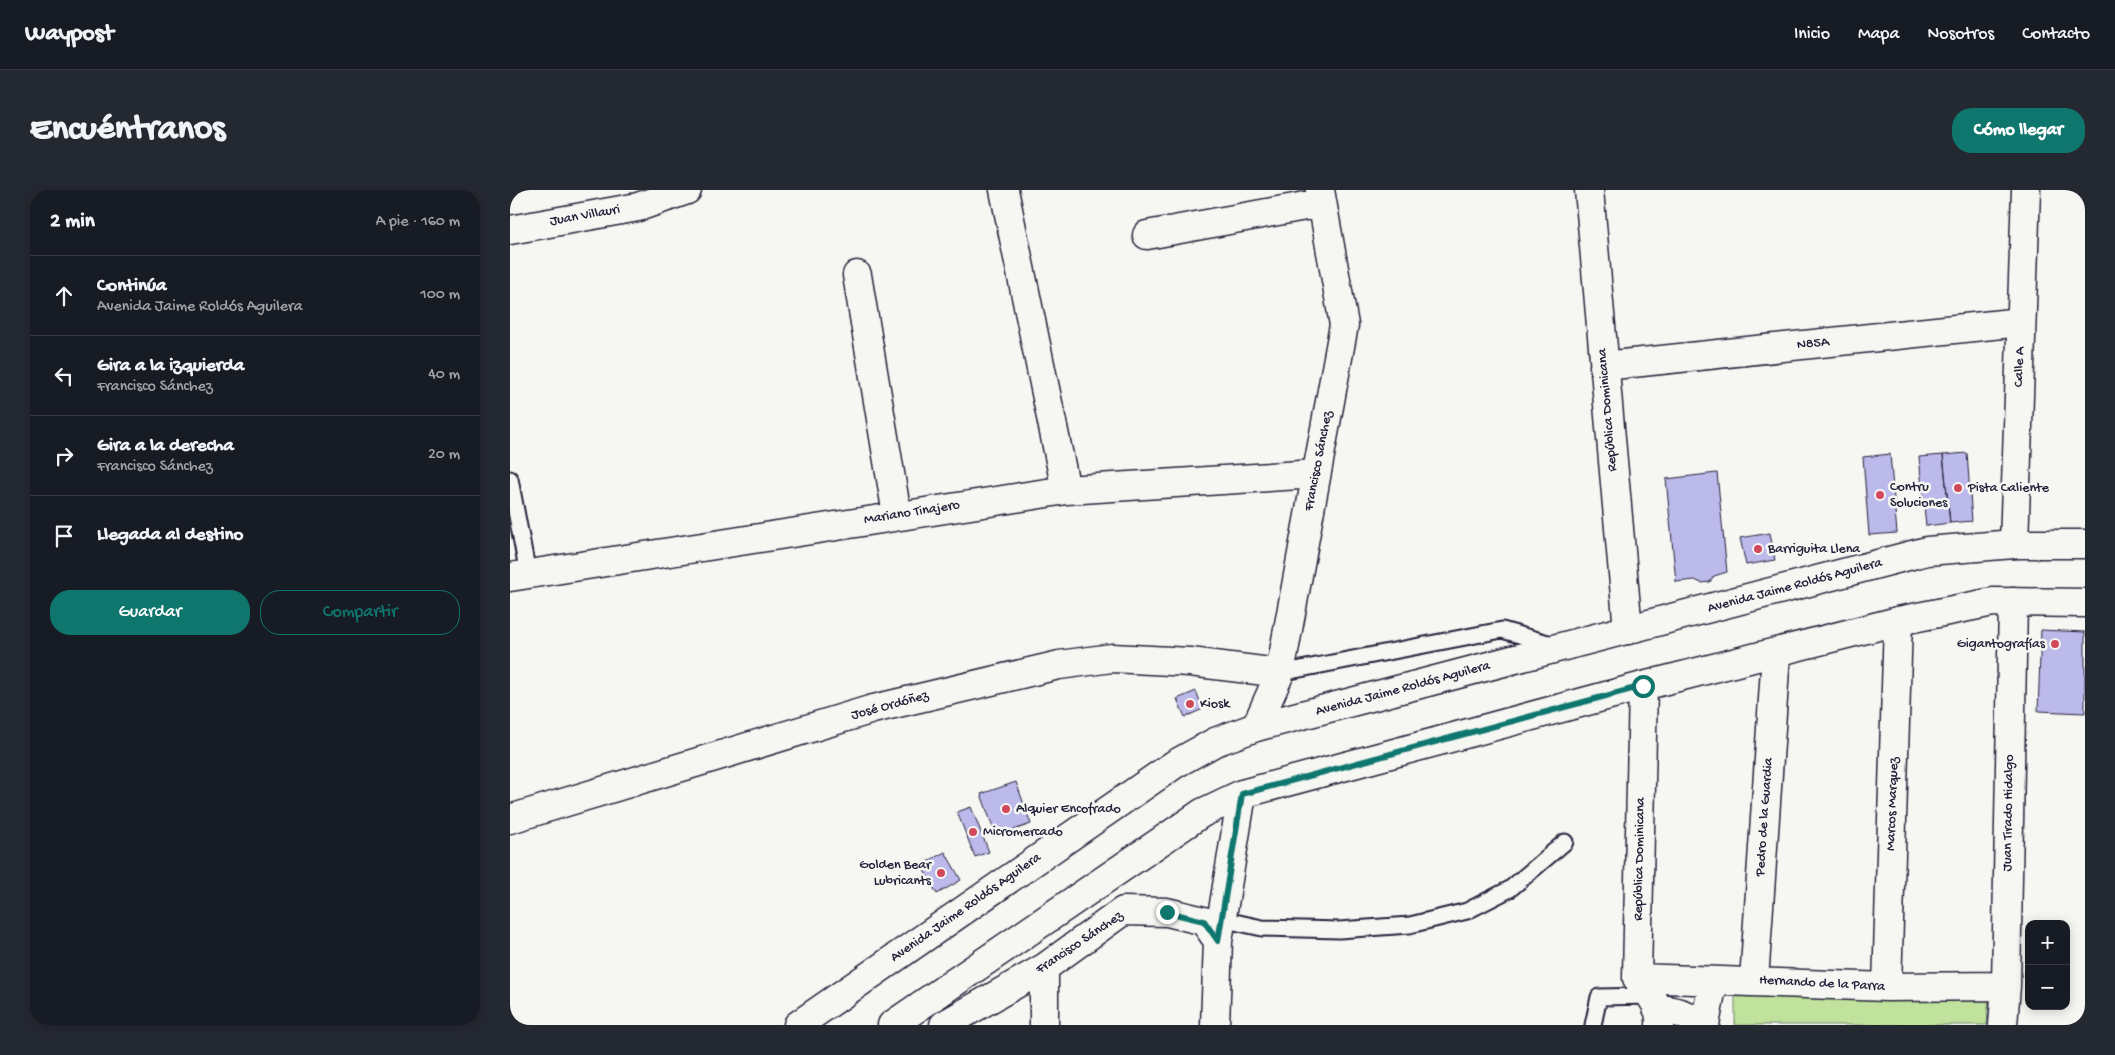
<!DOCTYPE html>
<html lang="es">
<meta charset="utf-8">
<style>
:root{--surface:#171b24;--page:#242831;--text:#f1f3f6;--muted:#9ea1a6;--line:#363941;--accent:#0f766e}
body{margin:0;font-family:"Gochi Hand",sans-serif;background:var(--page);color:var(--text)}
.controls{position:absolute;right:15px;bottom:15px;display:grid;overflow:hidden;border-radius:10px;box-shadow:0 2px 12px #0003}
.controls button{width:45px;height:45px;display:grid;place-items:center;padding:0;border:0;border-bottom:1px solid var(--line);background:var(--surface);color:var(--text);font:25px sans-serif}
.stop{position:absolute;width:15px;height:15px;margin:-11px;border:4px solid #0f766e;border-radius:50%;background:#fff}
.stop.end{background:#0f766e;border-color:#fff;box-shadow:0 1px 5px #0008}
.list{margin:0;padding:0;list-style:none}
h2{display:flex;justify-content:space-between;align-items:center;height:65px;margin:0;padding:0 20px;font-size:21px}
h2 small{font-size:16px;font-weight:400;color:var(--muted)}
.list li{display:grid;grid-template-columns:32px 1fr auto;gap:15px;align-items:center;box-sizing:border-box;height:80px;padding:0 20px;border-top:1px solid var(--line)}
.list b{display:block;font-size:19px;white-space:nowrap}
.list p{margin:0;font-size:16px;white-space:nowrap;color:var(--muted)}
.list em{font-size:16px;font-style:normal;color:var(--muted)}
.actions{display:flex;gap:10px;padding:15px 20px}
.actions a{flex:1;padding:11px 0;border:1px solid var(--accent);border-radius:20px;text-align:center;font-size:18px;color:var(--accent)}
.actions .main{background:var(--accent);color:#fff}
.icon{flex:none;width:28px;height:28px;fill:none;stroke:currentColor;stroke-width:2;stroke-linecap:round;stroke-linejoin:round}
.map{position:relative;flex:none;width:1575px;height:835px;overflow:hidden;border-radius:20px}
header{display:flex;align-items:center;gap:30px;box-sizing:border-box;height:70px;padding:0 25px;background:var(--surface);border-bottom:1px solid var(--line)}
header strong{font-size:24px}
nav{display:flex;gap:28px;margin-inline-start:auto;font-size:18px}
.intro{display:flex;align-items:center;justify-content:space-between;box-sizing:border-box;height:120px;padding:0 30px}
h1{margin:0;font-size:35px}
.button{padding:12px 22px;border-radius:20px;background:var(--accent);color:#fff;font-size:18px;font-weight:700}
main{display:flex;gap:30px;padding:0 30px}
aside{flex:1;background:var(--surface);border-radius:20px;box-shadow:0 2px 12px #0003}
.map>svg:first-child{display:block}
</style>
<header>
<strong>Waypost</strong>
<nav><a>Inicio</a><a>Mapa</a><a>Nosotros</a><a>Contacto</a></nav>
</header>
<div class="intro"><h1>Encuéntranos</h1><a class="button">Cómo llegar</a></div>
<main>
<aside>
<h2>2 min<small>A pie · 160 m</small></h2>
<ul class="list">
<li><svg class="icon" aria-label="ahead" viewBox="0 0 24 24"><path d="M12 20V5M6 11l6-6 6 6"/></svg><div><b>Continúa</b><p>Avenida Jaime Roldós Aguilera</p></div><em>100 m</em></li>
<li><svg class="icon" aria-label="left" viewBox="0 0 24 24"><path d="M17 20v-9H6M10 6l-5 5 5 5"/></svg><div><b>Gira a la izquierda</b><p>Francisco Sánchez</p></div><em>40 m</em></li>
<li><svg class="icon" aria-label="right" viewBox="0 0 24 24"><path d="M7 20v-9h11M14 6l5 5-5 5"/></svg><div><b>Gira a la derecha</b><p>Francisco Sánchez</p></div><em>20 m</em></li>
<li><svg class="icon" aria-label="arrive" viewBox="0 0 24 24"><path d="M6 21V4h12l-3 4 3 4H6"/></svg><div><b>Llegada al destino</b></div></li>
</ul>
<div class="actions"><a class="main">Guardar</a><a>Compartir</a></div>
</aside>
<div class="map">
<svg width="1575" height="835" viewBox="0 0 1575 835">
<rect width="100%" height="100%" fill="#f6f6f2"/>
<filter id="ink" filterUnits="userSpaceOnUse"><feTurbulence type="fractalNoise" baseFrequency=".02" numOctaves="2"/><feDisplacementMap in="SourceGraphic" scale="10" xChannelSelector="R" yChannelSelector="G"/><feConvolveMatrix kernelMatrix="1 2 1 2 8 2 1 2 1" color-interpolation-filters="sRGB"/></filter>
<g filter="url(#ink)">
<path fill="#c0e29c" stroke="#71826c" d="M1225 803H1479L1477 835H1225Z"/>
<path fill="#bcb9eb" stroke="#22223b" d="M1457 263 1462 331 1440 333 1433 265Z
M1380 264 1387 343 1359 345 1353 267Z
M1433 265 1440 333 1416 336 1409 267Z
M1207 283 1217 382 1204 386 1200 392 1191 393 1185 390 1166 392 1156 289Z
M1260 343 1265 370 1236 375 1230 348Z
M1531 440 1575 442V523L1528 521Z
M686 501 693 519 675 527 667 509Z
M506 592 521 634 486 646 471 604Z
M461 617 479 662 465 667 447 622Z
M435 662 451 690 427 704 411 675Z"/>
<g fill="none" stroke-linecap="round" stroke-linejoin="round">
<g stroke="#22223b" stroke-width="19">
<path id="lane" d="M0 289 18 384
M770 483 992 440 1045 455
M711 729 752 738 829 740 900 735 957 721 1000 699 1055 652
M1083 835 1089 807 1142 806"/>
</g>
<g stroke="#22223b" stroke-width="31">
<path id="street" d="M494 0 556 300
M1079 0 1118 440
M0 40 128 17 177 0
M637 45 812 13
M347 85 387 325
M1094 176 1511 132
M1504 354 1516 0
M0 387 556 300 806 284
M1133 496 1127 788C1138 802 1152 817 1150 835
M746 537 770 483 834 135 810 0
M0 629 363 519 549 475 602 468 680 472 770 483
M1127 788 1377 797 1496 796
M1244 791 1266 464
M1377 797 1388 431
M1147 818C1162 821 1178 822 1187 835
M434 835 534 778 613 721 657 722 694 731 708 751
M534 835V778
M705 835 708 751 732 604
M1195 835 1201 802 1208 792
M1493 835 1496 796 1503 412"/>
</g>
<g stroke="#22223b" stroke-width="31">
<path id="secondary" d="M288 835 665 574 705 552 746 537 1417 361 1504 354H1575
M382 835 692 623 732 604 1133 496 1388 431 1483 412 1575 413"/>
</g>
<use href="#lane" stroke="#f6f6f2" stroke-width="15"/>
<use href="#street" stroke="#f6f6f2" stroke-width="28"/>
<use href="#secondary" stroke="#f6f6f2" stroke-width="28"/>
</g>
</g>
<g fill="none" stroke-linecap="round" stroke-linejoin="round" filter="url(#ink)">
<path stroke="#0f766e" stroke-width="6" d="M657 722 694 731 708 751 732 604 1133 496"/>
</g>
<g fill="#d1495b" stroke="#f6f6f2" stroke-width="2">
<circle cx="1448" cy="298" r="5"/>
<circle cx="1370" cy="305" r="5"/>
<circle cx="1248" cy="359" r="5"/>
<circle cx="1545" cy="454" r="5"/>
<circle cx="680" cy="514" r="5"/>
<circle cx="496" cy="619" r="5"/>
<circle cx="463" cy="642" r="5"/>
<circle cx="431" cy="683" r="5"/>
</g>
<g text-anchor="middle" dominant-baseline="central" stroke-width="5" stroke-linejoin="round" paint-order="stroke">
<g font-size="14" fill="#22223b" stroke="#f6f6f2">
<text transform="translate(75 26) rotate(-10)">Juan Villauri</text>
<text transform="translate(1303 154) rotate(-6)">N85A</text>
<text transform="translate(1510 177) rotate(-88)">Calle A</text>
<text transform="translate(1098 220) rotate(-95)">República Dominicana</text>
<text transform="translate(809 271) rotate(-79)">Francisco Sánchez</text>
<text transform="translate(402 323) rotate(-9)">Mariano Tinajero</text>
<text transform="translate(1285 396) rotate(-15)">Avenida Jaime Roldós Aguilera</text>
<text transform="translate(893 499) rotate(-15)">Avenida Jaime Roldós Aguilera</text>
<text transform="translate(380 516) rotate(-15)">José Ordóñez</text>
<text transform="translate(1383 614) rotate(-88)">Marcos Marquez</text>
<text transform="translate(1499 623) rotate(-89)">Juan Tirado Hidalgo</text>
<text transform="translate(1255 627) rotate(-86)">Pedro de la Guardia</text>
<text transform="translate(1130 669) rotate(-89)">República Dominicana</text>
<text transform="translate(456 718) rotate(-35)">Avenida Jaime Roldós Aguilera</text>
<text transform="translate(570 753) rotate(-34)">Francisco Sánchez</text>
<text transform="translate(1312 794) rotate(3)">Hernando de la Parra</text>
</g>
<g font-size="14" fill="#22223b" stroke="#f6f6f2" text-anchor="start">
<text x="1380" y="297">Contru<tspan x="1380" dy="16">Soluciones</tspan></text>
<text x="1458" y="298">Pista Caliente</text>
<text x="1258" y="359">Barriguita Llena</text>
<text x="1535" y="454" text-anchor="end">Gigantografías</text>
<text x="690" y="514">Kiosk</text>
<text x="506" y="619">Alquier Encofrado</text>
<text x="473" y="642">Micromercado</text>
<text x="421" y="675" text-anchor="end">Golden Bear<tspan x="421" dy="16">Lubricants</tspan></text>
</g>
</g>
</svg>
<div class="controls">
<button>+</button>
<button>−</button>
</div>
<div class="stop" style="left:1133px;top:496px"></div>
<div class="stop end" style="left:657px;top:722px"></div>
</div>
</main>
